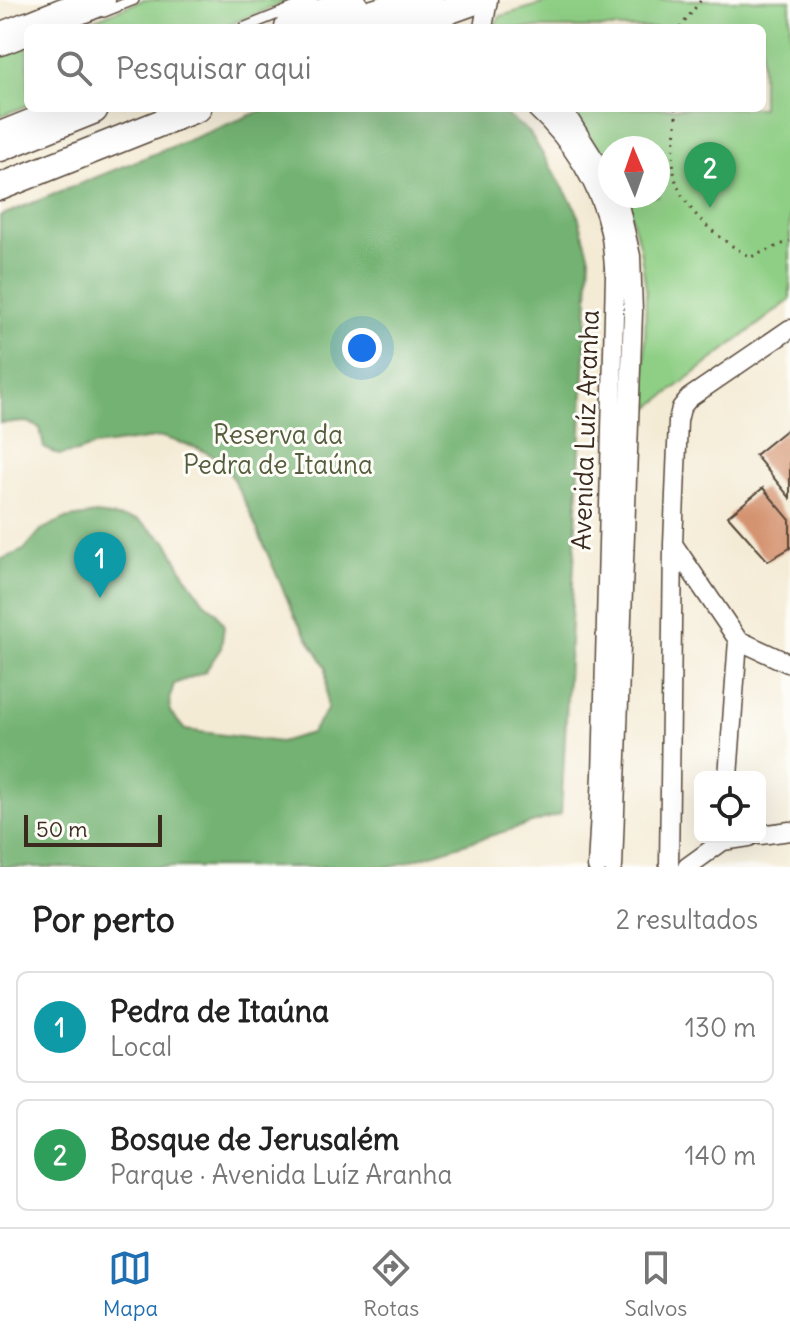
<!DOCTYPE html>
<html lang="pt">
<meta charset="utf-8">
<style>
:root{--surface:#fff;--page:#f2f2f2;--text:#222;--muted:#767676;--line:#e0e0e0;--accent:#1f6fb2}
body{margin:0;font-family:Delius,sans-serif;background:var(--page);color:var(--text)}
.controls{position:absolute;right:24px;bottom:24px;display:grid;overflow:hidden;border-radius:12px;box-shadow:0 8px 32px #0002}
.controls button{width:72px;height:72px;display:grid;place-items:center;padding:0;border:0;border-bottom:2px solid var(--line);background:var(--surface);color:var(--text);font:40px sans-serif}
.compass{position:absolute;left:598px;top:136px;width:72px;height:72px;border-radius:50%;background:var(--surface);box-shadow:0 8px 32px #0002;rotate:358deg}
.scale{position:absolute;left:24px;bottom:20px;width:138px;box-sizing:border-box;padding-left:8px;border:4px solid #3b2a1e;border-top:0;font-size:22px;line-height:28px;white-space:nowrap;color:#3b2a1e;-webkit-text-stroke:6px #fdfcf7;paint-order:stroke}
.you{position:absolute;left:362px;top:348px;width:28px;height:28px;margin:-20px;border:6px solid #fff;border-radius:50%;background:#1a73e8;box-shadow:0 0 0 12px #1a73e833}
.badge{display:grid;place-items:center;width:52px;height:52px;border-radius:50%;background:var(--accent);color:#fff;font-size:26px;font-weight:700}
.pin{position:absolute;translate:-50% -66px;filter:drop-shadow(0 2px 4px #0008)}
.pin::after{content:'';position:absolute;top:42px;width:28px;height:24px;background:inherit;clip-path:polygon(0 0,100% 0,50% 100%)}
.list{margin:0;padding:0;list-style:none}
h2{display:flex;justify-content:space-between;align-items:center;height:104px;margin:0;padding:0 32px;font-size:34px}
h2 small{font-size:26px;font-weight:400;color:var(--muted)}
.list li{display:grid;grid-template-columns:52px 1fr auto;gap:24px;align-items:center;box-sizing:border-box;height:112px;margin:0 16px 16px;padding:0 16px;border:2px solid var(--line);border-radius:12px}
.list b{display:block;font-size:30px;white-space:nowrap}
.list p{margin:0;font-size:26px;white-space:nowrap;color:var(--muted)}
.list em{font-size:26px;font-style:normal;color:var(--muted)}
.icon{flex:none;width:44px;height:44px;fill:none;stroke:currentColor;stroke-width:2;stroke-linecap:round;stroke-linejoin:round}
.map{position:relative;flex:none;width:790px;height:867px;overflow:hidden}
.search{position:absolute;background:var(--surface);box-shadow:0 8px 32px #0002;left:24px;right:24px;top:24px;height:88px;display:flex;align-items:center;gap:20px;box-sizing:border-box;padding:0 28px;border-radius:12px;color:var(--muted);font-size:30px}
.sheet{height:360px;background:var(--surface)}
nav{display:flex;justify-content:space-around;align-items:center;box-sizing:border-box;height:112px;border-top:2px solid var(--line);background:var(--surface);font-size:22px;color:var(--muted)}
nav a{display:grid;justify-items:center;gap:4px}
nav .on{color:var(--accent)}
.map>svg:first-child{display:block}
</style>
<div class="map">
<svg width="790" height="867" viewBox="0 0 790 867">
<rect width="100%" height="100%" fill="#fdfcf7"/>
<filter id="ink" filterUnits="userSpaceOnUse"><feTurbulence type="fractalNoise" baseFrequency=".0125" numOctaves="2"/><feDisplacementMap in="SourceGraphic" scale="16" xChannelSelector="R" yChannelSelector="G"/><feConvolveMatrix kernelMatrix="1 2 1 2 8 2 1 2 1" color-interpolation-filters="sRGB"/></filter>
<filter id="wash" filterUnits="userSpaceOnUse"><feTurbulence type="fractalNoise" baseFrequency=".006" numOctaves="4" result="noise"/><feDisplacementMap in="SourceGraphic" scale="32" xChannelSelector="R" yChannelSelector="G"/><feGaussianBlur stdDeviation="1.8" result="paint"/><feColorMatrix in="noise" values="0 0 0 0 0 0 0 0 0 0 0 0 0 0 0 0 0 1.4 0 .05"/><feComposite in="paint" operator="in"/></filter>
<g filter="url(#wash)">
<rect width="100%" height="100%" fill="#f4ebd5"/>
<path fill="#8fcf85" stroke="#657c52" stroke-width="2" d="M143 0H291L221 28H72Z
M555 0H790V300L644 412 646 288 640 248 626 196H658V148H610V165L568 108H762V28H492L501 16Z
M28 46V105L0 116V57Z"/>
<path fill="#73b272" stroke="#576e48" stroke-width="2" d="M268 108H496L529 132 576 209 590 257 561 814 390 867H0V560L24 550 41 530 64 519 96 514 138 520 167 542 184 573 204 602 216 612 224 626 221 648 205 672 174 684 170 697V712L185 730 280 742 311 733 327 710 326 667 295 617 247 506 224 462 200 449 162 437 94 446 77 452 59 455 44 448 40 428 28 422 0 423V216Z"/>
<g id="blocks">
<path fill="#d4936f" d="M787 429 790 432V498L755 455Z
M763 488 790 520V548L768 561 728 516Z"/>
</g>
</g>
<g filter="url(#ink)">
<use href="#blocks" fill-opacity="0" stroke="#574739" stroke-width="2"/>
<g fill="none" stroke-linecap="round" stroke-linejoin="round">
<g stroke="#574739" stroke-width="12">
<path id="service" d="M104 12 134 0
M243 28 313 0
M0 126 45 108"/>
</g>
<g stroke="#574739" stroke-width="21">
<path id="minor" d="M483 28 488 0
M536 108C571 140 600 185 610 232 613 246 613 262 615 276L602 775 597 867
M558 108 564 111 610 184
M673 544 738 640 790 664
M728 777 738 640
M760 835 790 831
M613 867 633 312 631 256 617 196
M669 867 673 544 678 421 681 408 689 398 790 329
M687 867 723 841 749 837"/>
</g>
<g stroke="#574739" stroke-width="29">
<path id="secondary" d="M400 28 478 0
M0 187 198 108"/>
</g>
<g stroke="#574739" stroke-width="35">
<path id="trunk" d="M29 28 99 0
M291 28 351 4
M333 28 427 0
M0 39 28 28
M0 145 92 108"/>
</g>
<path stroke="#574739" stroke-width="3" stroke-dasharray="2 6" stroke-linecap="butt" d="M680 28 701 0
M675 108C679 129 671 150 674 171 677 206 721 242 751 257L790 241"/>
<use href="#service" stroke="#fff" stroke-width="9"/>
<use href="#minor" stroke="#fff" stroke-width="18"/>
<use href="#secondary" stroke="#fff" stroke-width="26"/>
<use href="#trunk" stroke="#fff" stroke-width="32"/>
</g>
</g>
<g text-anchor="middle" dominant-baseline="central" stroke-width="6" stroke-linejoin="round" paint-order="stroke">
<g font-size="26" fill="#3b2a1e" stroke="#fdfcf7">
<text transform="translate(585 430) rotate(-88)">Avenida Luíz Aranha</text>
</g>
<g font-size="26" fill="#545c3d" stroke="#fdfcf7">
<text x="278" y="434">Reserva da<tspan x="278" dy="30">Pedra de Itaúna</tspan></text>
</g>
</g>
</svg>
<div class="controls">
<button><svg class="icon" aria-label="locate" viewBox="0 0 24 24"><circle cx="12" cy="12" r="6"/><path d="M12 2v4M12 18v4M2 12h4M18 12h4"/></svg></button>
</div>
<svg class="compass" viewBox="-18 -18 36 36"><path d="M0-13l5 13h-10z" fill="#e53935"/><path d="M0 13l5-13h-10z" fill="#767676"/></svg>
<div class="scale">50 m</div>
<div class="you"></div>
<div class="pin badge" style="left:100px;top:598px;background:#0f9aa8">1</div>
<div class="pin badge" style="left:710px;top:208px;background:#2e9e5b">2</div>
<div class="search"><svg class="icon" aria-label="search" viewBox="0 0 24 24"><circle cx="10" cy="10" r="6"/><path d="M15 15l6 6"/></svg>Pesquisar aqui</div>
</div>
<section class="sheet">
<h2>Por perto<small>2 resultados</small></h2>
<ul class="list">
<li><span class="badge" style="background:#0f9aa8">1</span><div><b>Pedra de Itaúna</b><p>Local</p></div><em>130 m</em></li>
<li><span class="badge" style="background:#2e9e5b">2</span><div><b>Bosque de Jerusalém</b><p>Parque · Avenida Luíz Aranha</p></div><em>140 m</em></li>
</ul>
</section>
<nav>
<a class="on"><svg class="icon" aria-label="map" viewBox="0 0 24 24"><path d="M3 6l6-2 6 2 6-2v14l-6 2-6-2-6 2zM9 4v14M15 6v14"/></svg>Mapa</a>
<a><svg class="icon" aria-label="directions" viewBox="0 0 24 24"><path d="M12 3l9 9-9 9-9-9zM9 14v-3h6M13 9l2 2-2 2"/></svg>Rotas</a>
<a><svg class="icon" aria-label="saved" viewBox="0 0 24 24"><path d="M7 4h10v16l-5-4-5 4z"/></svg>Salvos</a>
</nav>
